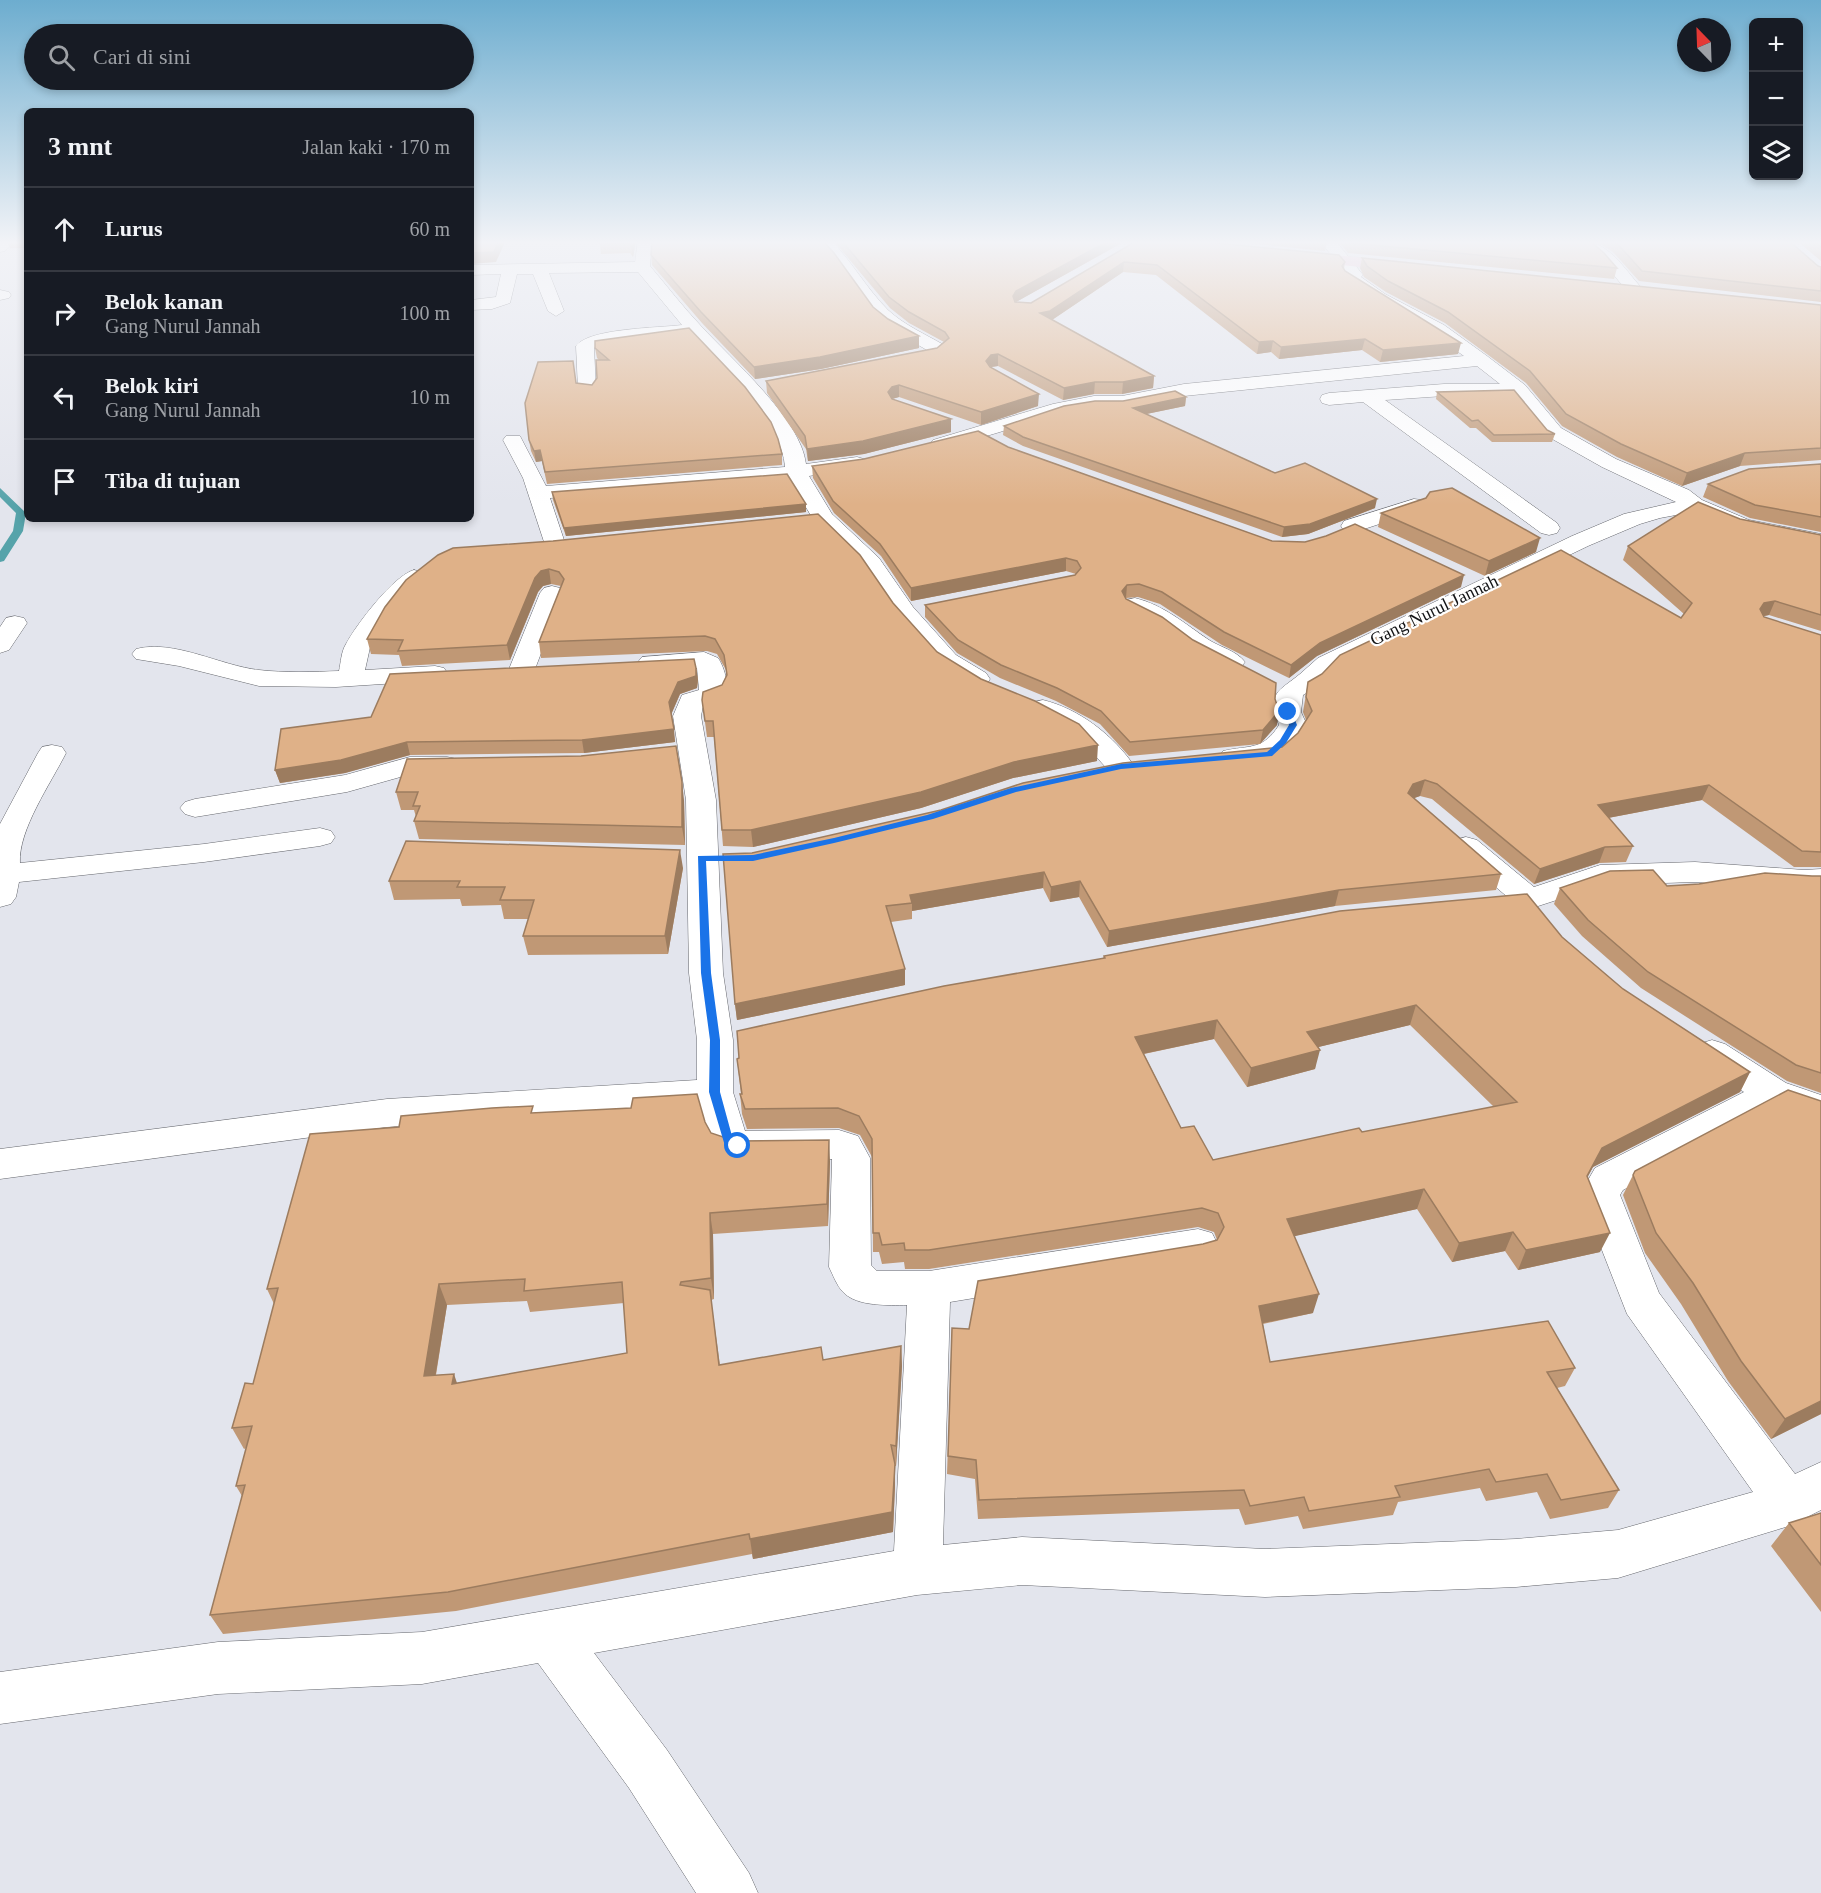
<!DOCTYPE html>
<html lang="id">
<meta charset="utf-8">
<style>
:root{--surface:#171b24;--page:#20242c;--text:#f1f3f6;--muted:#9ea1a6;--line:#363941}
body{margin:0;font-family:Georgia,serif;background:var(--page);color:var(--text)}
.controls{position:absolute;right:18px;top:18px;display:grid;overflow:hidden;border-radius:9px;box-shadow:0 3px 9px #0003}
.controls button{width:54px;height:54px;display:grid;place-items:center;padding:0;border:0;border-bottom:2px solid var(--line);background:var(--surface);color:var(--text);font:30px sans-serif}
.compass{position:absolute;left:1677px;top:18px;width:54px;height:54px;border-radius:50%;background:var(--surface);box-shadow:0 3px 9px #0003;rotate:337deg}
.stop{position:absolute;width:18px;height:18px;margin:-14px;border:4px solid #1a73e8;border-radius:50%;background:#fff}
.stop.end{background:#1a73e8;border-color:#fff;box-shadow:0 2px 6px #0008}
.list{margin:0;padding:0;list-style:none}
h2{display:flex;justify-content:space-between;align-items:center;height:78px;margin:0;padding:0 24px;font-size:26px}
h2 small{font-size:20px;font-weight:400;color:var(--muted)}
.list li{display:grid;grid-template-columns:39px 1fr auto;gap:18px;align-items:center;box-sizing:border-box;height:84px;padding:0 24px;border-top:2px solid var(--line)}
.list b{display:block;font-size:22px;white-space:nowrap}
.list p{margin:0;font-size:20px;white-space:nowrap;color:var(--muted)}
.list em{font-size:20px;font-style:normal;color:var(--muted)}
.icon{flex:none;width:33px;height:33px;fill:none;stroke:currentColor;stroke-width:2;stroke-linecap:round;stroke-linejoin:round}
.map{position:relative;flex:none;width:1821px;height:1893px;overflow:hidden}
.search{position:absolute;background:var(--surface);box-shadow:0 3px 9px #0003;left:24px;top:24px;width:450px;height:66px;display:flex;align-items:center;gap:15px;box-sizing:border-box;padding:0 21px;border-radius:33px;color:var(--muted);font-size:22px}
.panel{position:absolute;background:var(--surface);box-shadow:0 3px 9px #0003;left:24px;top:108px;width:450px;height:414px;border-radius:9px}
.map>svg:first-child{display:block}
</style>
<div class="map">
<svg width="1821" height="1893" viewBox="0 0 1821 1893">
<rect width="100%" height="100%" fill="#e3e5ed"/>
<g fill="none" stroke-linecap="round" stroke-linejoin="round">
<path fill="#56a3aa" fill-rule="evenodd" d="M0 488 26 513 23 531 4 561 0 562V551L13 531 16 513 0 497Z"/>
<g stroke="#65676d" stroke-width="1">
<path id="minor" d="M0 240H15L5 251 0 252Z
M638 240H652L650 266C667 286 683 307 701 326 732 360 801 419 806 464L857 457 864 459 867 463 864 467 809 476 832 514 879 558 913 607 956 655 986 673 990 679 986 685 977 687 968 685 938 665 895 617 862 568 816 524 789 479 550 498 566 546 563 551 555 553 547 551 523 478 503 440 506 436H520L546 486 785 467C782 421 721 368 690 335L600 344 594 348 596 389 594 393H580L578 389 576 346C589 328 659 328 682 325L638 272 549 273 564 311 556 316 548 311 533 274H517L510 303 492 309 471 310V300L496 297 501 274 471 275V265L635 262Z
M815 240H831C852 262 867 289 888 310 904 325 925 334 944 345L947 349 944 353H932L889 328 875 316 836 262Z
M1319 240H1335L1363 275 1361 277 1385 294 1444 325 1487 356 1525 385 1561 428 1616 459 1689 490 1702 500 1749 520 1821 534V548L1735 530 1692 512 1660 518 1640 524 1588 546 1336 668 1317 687 1303 695 1301 712 1307 725C1301 734 1295 745 1287 752 1272 765 1242 768 1223 763L1219 757 1223 751C1249 745 1263 751 1279 725 1267 692 1278 692 1300 674 1306 669 1312 663 1318 658L1572 536 1624 514 1676 502 1602 467 1547 436 1513 395 1444 396 1385 400 1557 523 1560 528 1557 533 1549 535 1541 533 1363 402 1329 405 1322 403 1320 399 1322 395 1329 393 1444 384H1500L1477 366 1184 396 1122 408H1094L1063 413 940 450 933 448 930 444 933 440 1053 404 1094 396H1122L1184 384 1464 356C1426 328 1383 308 1344 280L1342 277 1346 273Z
M1575 240C1607 240 1619 262 1639 285L1641 288 1639 291H1627L1603 262Z
M0 290 9 292 11 295 9 298 0 300Z
M1414 499 1422 500 1425 505 1422 510 1352 533 1344 531 1341 526 1344 521Z
M414 570 422 572 426 577 408 593 371 643 365 670 435 666 444 668 448 674 444 680 336 687 259 686 179 666 136 659 132 654 136 649C174 639 221 666 259 670 285 673 313 672 339 671 341 662 341 652 346 644 356 625 394 575 414 570Z
M552 586 560 588 564 593 535 669 531 674 522 677 513 674 509 669 540 593 544 588Z
M1135 598C1164 605 1185 624 1209 640 1220 647 1237 651 1245 662L1241 667C1213 674 1185 644 1164 630 1153 622 1139 616 1126 610L1123 605 1126 600Z
M15 616 24 618 27 623 9 650 0 653V627L6 618Z
M704 652 718 658C724 666 732 691 722 699 717 703 708 704 703 706L701 716 716 800 723 973 733 1040V1092L745 1131 839 1130 858 1136 870 1158 871 1265 877 1271H929L1198 1229 1212 1233 1218 1245 1212 1257 1198 1261 950 1302 943 1545 1022 1537 1265 1549 1516 1539 1618 1530 1753 1492 1627 1314 1580 1194 1595 1168 1744 1092 1699 1062 1694 1053 1699 1044 1712 1040 1725 1044 1786 1083 1821 1095V1123L1776 1108 1623 1190 1620 1195 1659 1293 1795 1474 1821 1462V1510L1789 1526 1618 1578 1516 1587 1265 1597 1022 1585 917 1595 594 1653 667 1750 749 1873 758 1893H696L629 1788 538 1663 422 1684 218 1694 0 1724V1672L218 1642 422 1632 894 1551 907 1305C889 1305 857 1307 843 1292 837 1286 833 1275 829 1267L832 1159 738 1160 716 1153 710 1143 700 1106 387 1127 0 1179V1149L387 1099 697 1080V1040L689 973 686 800 673 716 682 695 699 690 697 668 651 670 642 667 638 662 642 657Z
M1043 700C1080 709 1114 736 1135 767L1131 773 1121 776 1111 773 1079 738 1034 714 1030 708 1034 702Z
M52 745 62 747 66 753C51 783 18 830 20 863L204 844 320 828 331 831 335 837 331 843 320 846 204 862 19 882 16 897 11 904 0 907V824L38 753 42 747Z
M410 757H447L457 759 461 765 457 771 411 774 347 792 195 817 185 814 180 808 185 802 195 799 345 775Z
M1466 837 1477 840 1534 887 1600 865 1695 862 1804 870 1821 869V889L1804 890 1695 882 1603 885 1529 909 1518 906 1455 852 1451 846 1455 840Z"/>
</g>
<g stroke="#c2c2c2" stroke-width="1">
<path id="major" d="M1300 252 1407 262 1415 267 1407 272 1295 260 1292 257Z"/>
</g>
<use href="#minor" fill="#fff" fill-rule="evenodd"/>
<use href="#major" fill="#f5bcd0" fill-rule="evenodd"/>
</g>
<path fill="#c09875" fill-rule="evenodd" d="M7 240H27V248H10Z
M601 240H636L633 257 630 253 601 254 600 244Z
M833 240H1127L1016 302 1031 303 1138 240 1345 262 1344 269 1345 271 1458 354 1380 362 1362 350 1279 359 1271 352 1257 354 1156 275 1123 272 1052 320 1154 376 1153 388 1122 394H1094L1063 400 998 366 991 367 1038 406 981 425 899 397 892 399 951 432 864 454 808 461 806 449 767 393 766 381 937 348 944 342 909 323 890 308Z
M1217 240H1327L1325 251Z
M1337 240H1589L1617 268 1614 279 1348 253Z
M1592 240H1788L1818 266 1821 267V302L1639 281 1613 252 1597 242Z
M1796 240H1821V261Z
M651 255 873 307 888 319 919 336V348L821 369 755 379 702 323 652 265Z
M1362 258 1821 305V460L1740 466 1682 486 1617 457 1562 426 1526 383 1445 323 1386 292 1364 277 1360 268Z
M595 348 782 454V465L547 484 542 461 536 462 531 451 529 440 577 383 592 385 597 378 599 360 597 358Z
M1437 392 1547 430 1555 434 1552 442H1492L1476 428H1470L1436 399Z
M1186 397 1185 406 1146 414 1275 473 1375 508 1308 534 1282 537 1023 446 1003 435 1004 426 1123 401Z
M1008 447 1272 541 1461 587 1317 656 1289 678 1222 645 1160 604 1138 597 1126 598V599L1193 640 1275 699 1277 725 1260 744 1129 756 1100 724 1056 701 1000 678 957 653 925 617V605L1075 575 1076 574 1066 571 911 601 881 556 834 513 813 478 812 466Z
M1821 464V532L1750 518 1703 497 1708 484Z
M552 492 806 512 566 536 553 500Z
M1381 513 1536 552 1485 576 1378 527Z
M1740 519 1821 535V631L1769 615 1764 616V617L1821 635V867H1794L1702 800 1608 818 1633 846 1626 862 1599 863 1534 884 1432 799 1420 796 1414 798 1501 874 1496 890 1335 906 1107 947 1079 897 1050 902 1043 888 912 911V919L891 922 905 985 737 1020 735 1004 752 853 1282 747 1298 733 1306 720 1303 712 1308 682 1681 618 1684 614 1623 560 1628 546Z
M438 555 893 603 937 652 1097 761 1013 778 921 808 753 847 723 846 714 737H707L702 700 722 685 726 676V670L717 654 707 651 541 658 539 642 561 586 551 584 543 586 538 592 510 660 402 666 399 655 371 654 367 639Z
M696 668 698 680 697 688 680 694 671 714 675 742 584 753 410 755 345 773 280 783 275 770 371 717Z
M407 759 684 800 685 845 419 839 414 821 416 817 414 810H401L396 792Z
M683 868 668 954 528 955 523 936 529 919H504L501 905 462 906 460 899 394 900 389 881Z
M1812 876H1821V1093L1787 1081 1641 988 1582 936 1554 904 1560 888 1667 886Z
M1562 937 1623 989 1750 1072 1740 1092 1593 1167 1587 1177 1600 1252 1518 1270 1505 1251 1452 1262 1417 1209 1294 1236 1313 1313 1263 1324 1270 1362 1575 1368 1565 1386 1557 1388 1619 1490 1608 1508 1550 1519 1537 1492 1486 1501 1480 1488 1398 1502 1393 1515 1303 1529 1298 1516 1245 1525 1239 1509 978 1519 975 1479 947 1474 952 1328 969 1329 1203 1244 1217 1240 1214 1232 1198 1227 929 1269H905L904 1262 882 1264 879 1252H873L872 1157 860 1135 839 1128 747 1129 742 1114 740 1094H741L737 1059 1103 958 1104 956ZM1410 1025 1494 1107 1213 1160 1181 1128 1144 1054 1214 1039 1247 1087 1315 1069 1318 1047Z
M534 1113 705 1122 711 1133 735 1141 830 1161 828 1226 713 1234 714 1299 711 1300 720 1365 823 1360 901 1346 902 1366 896 1466H895V1485L893 1532 753 1559 752 1554 456 1611 223 1634 210 1615 242 1496 236 1486 246 1448 244 1449 232 1428 253 1384 274 1304 267 1289 399 1127ZM527 1301 530 1312 624 1303 627 1353 457 1383 436 1375 447 1305Z
M1635 1171 1821 1414 1771 1439 1728 1381 1681 1304 1645 1253 1623 1195Z
M1821 1513V1612L1771 1546 1789 1523Z"/>
<path fill="#9c7c5f" d="M499 240H506L496 262 471 264V253Z
M633 240H636L633 257 632 247Z
M1110 240H1127L1016 302 1013 296 1016 291Z
M1124 262 1123 272 1049 322 1040 313Z
M919 336V348L821 369 755 379 754 367Z
M1365 339 1362 350 1279 359 1281 347Z
M1273 341 1271 352 1257 354 1259 342Z
M1461 343 1458 354 1380 362 1383 350Z
M998 354V366L991 367 986 361 991 355Z
M1154 376 1153 388 1122 394 1123 382Z
M1095 382 1094 394 1063 400 1064 388Z
M899 385V397L892 399 888 392 892 387Z
M1039 394 1038 406 981 425V412Z
M1186 397 1185 406 1132 417 1133 408Z
M951 419V432L864 454 808 461 807 449Z
M540 450 542 461 536 462 534 451Z
M1745 453 1740 466 1682 486 1687 473Z
M1377 499 1375 508 1308 534 1282 537 1284 527Z
M806 504V512L566 536 564 528Z
M1540 538 1536 552 1485 576 1489 561Z
M1066 558V571L911 601V588Z
M549 569 551 584 543 586 538 592 510 660 507 645 535 578 541 571Z
M1464 575 1461 587 1317 656 1289 678 1291 665 1320 643Z
M1127 585 1126 598 1122 591Z
M1775 601 1769 615 1759 617 1760 609 1764 603Z
M696 668 698 680 697 688 680 694 671 715 669 702 678 682Z
M1279 711 1277 725 1260 744 1263 730Z
M674 729 675 742 584 753 582 740Z
M407 742 410 755 345 773 280 783 275 770Z
M1098 745 1097 761 1013 778 921 808 753 847 751 830 1014 762Z
M1425 780 1420 796 1409 800 1408 793 1413 784Z
M682 782 684 800 685 845 682 827Z
M1709 785 1702 800 1592 821 1598 805Z
M1605 847 1599 863 1534 884 1540 869Z
M680 850 683 868 668 954 665 936Z
M1044 872 1043 888 912 911V903L910 895Z
M1080 881 1079 897 1050 902 1051 887Z
M1339 890 1335 906 1107 947 1109 931Z
M905 969V985L737 1020 735 1004Z
M1416 1005 1410 1025 1302 1051 1307 1032Z
M1217 1020 1214 1039 1133 1056 1135 1037Z
M1320 1050 1315 1069 1247 1087 1251 1068Z
M1750 1072 1740 1092 1593 1167 1578 1195 1587 1176 1602 1148Z
M829 1140 830 1161 828 1226 827 1204Z
M1424 1189 1417 1209 1282 1239 1287 1219Z
M710 1213 713 1234 714 1299 711 1278Z
M1513 1232 1505 1251 1452 1262 1459 1243Z
M1610 1233 1600 1252 1518 1270 1526 1250Z
M439 1284 447 1305 432 1397 424 1376Z
M1319 1294 1313 1313 1254 1325 1259 1306Z
M901 1346 902 1366 896 1466V1446Z
M454 1374 461 1395 452 1384Z
M1821 1401V1414L1771 1439 1785 1419Z
M895 1464V1485L893 1532 753 1559 750 1539Z"/>
<path fill="#dfb188" stroke="#9c7c5f" stroke-width="1.5" fill-rule="evenodd" d="M471 240H499L494 252 471 253Z
M601 240H633L632 247 628 243 600 244Z
M652 240H822L834 253 873 307 888 319 919 336 820 357 754 367 701 312 651 255Z
M841 240H1110L1016 291 1013 296 1015 302 1031 303 1138 240H1186L1339 255 1345 262 1342 266 1345 271 1461 343 1383 350 1365 339 1281 347 1273 341 1259 342 1157 265 1124 262 1050 311 1040 313 1154 376 1123 382H1095L1064 388 998 354 991 355 986 361 990 367 1039 394 981 412 899 385 892 387 888 392 892 399 951 419 863 441 807 449 805 436 766 381 937 348 949 338 945 332 909 312 889 297Z
M1348 240H1589L1604 253 1617 268 1350 243Z
M1614 240H1788L1818 266 1821 267V291L1642 271Z
M1812 240H1821V247Z
M1362 258 1821 305V448L1745 453 1687 473 1621 444 1566 414 1530 371 1448 312 1388 281 1367 266Z
M689 328 745 387 771 422 778 439 782 454 545 472 540 450 534 451 529 440 525 403 538 362 573 361 576 383 592 385 597 378 596 360H609L595 348V341Z
M1514 390 1547 430 1555 434 1494 435 1478 420 1472 421 1437 392Z
M1175 391 1186 397 1133 408 1275 473 1305 463 1377 499 1310 524 1284 527 1023 437 1004 426 1064 406 1095 401H1123Z
M978 431 1008 447 1272 541 1305 542 1326 536 1355 524 1464 575 1320 643 1291 665 1224 632 1162 592 1139 584 1127 585 1122 591 1126 599 1162 617 1193 640 1276 683 1275 699 1279 711 1263 730 1130 742 1101 711 1057 688 1001 665 958 640 925 605 1075 575 1081 568 1077 561 1066 558 911 588 880 544 833 501 812 466 864 459Z
M1821 464V517L1755 505 1708 484 1749 469Z
M787 474 806 504 564 528 552 492Z
M1452 488 1540 538 1489 561 1381 513 1426 498 1430 492Z
M1698 502 1740 519 1821 535V615L1775 601 1764 603 1760 609 1764 617 1821 635V852L1802 851 1709 785 1598 805 1633 846 1605 847 1540 869 1437 784 1425 780 1413 784 1408 793 1501 874 1339 890 1109 931 1080 881 1051 887 1044 872 910 895 912 903 886 906 905 969 735 1004 723 854 752 853 941 810 1023 783 1123 763 1282 747 1298 733 1312 711 1306 697 1308 682 1322 674 1340 655 1561 550 1681 618 1692 603 1628 546Z
M818 514 860 555 893 603 937 652 981 679 1035 701 1079 724 1098 745 1014 762 921 792 751 830H722L713 721H705L702 700 703 692 722 685 727 675 724 655 715 639 705 636 539 642 564 579 559 572 549 569 541 571 535 578 507 645 398 651 403 640 367 639 385 607 406 580 438 555 453 548 553 541Z
M694 659 696 668V676L678 682 669 702 674 729 582 740 407 742 341 760 275 770 281 729 371 717 390 674Z
M676 746 682 782V827L414 821 420 806H413L418 792H396L407 759 581 756Z
M406 841 680 850 665 936H523L534 900H500L505 887H457L460 881H389Z
M1653 870 1667 886 1699 884 1765 873 1812 876H1821V1073L1796 1065 1648 972 1588 920 1560 888 1610 871Z
M1527 894 1562 937 1623 989 1750 1072 1602 1148 1587 1176 1610 1233 1526 1250 1513 1232 1459 1243 1424 1189 1287 1219 1319 1294 1259 1306 1270 1362 1548 1321 1575 1368 1547 1372 1619 1490 1561 1500 1547 1474 1496 1482 1489 1469 1395 1486 1400 1497 1309 1511 1304 1497 1250 1506 1244 1490 979 1500 976 1460 948 1456 952 1328 969 1329 978 1281 1203 1244 1217 1240 1224 1227 1218 1213 1202 1208 929 1250H905L904 1243 882 1245 879 1233H873L872 1139 859 1116 838 1108 745 1109 740 1094H742L737 1059 739 1058 737 1031 944 986 1105 958 1104 956 1340 911ZM1416 1005 1517 1102 1362 1132 1359 1128 1213 1160 1194 1126 1181 1128 1135 1037 1217 1020 1251 1068 1320 1050 1307 1032Z
M1788 1090 1821 1101V1401L1785 1419 1741 1361 1693 1283 1656 1233 1633 1175 1635 1171Z
M697 1094 705 1122 711 1133 735 1141 829 1140 827 1204 710 1213 711 1278 681 1282 680 1285 710 1290 719 1365 821 1347 823 1360 901 1346 896 1446 891 1445 895 1464 892 1512 750 1539 749 1534 448 1592 210 1615 245 1485 236 1486 252 1426 232 1428 245 1383 253 1384 278 1288 267 1289 310 1134 399 1127 401 1116 492 1108 533 1106 531 1113 631 1108 633 1098ZM525 1279 524 1291 622 1282 627 1353 452 1384 454 1374 424 1376 439 1284Z
M1821 1513V1565L1789 1523Z"/>
<linearGradient id="sky" x2="0" y2="1"><stop stop-color="#6dadcf"/><stop offset="0.48" stop-color="#f2f3f7"/><stop offset="1" stop-color="#f2f3f7" stop-opacity="0"/></linearGradient>
<rect width="1821" height="505" fill="url(#sky)"/>
<path fill="#1a73e8" d="M1285 710H1291L1297 725 1286 743 1272 756 1121 769 1016 792 933 819 834 843 753 861H706L711 973 720 1040V1092L732 1136 744 1146 738 1151 725 1146 709 1092 710 1040 701 973 698 856 753 855 834 838 927 815 1011 788 1121 764 1267 752 1280 740 1289 725Z"/>
<g text-anchor="middle" dominant-baseline="central" stroke-width="4.5" stroke-linejoin="round" paint-order="stroke">
<g font-size="18" fill="#131416" stroke="#fff">
<text transform="translate(1434 610) rotate(-26)">Gang Nurul Jannah</text>
</g>
</g>
</svg>
<div class="controls">
<button>+</button>
<button>−</button>
<button><svg class="icon" aria-label="layers" viewBox="0 0 24 24"><path d="M12 4l9 5-9 5-9-5zM3 14l9 5 9-5"/></svg></button>
</div>
<svg class="compass" viewBox="-18 -18 36 36"><path d="M0-13l5 13h-10z" fill="#e53935"/><path d="M0 13l5-13h-10z" fill="#9ea1a6"/></svg>
<div class="stop" style="left:738px;top:1146px"></div>
<div class="stop end" style="left:1288px;top:712px"></div>
<div class="search"><svg class="icon" aria-label="search" viewBox="0 0 24 24"><circle cx="10" cy="10" r="6"/><path d="M15 15l6 6"/></svg>Cari di sini</div>
<section class="panel">
<h2>3 mnt<small>Jalan kaki · 170 m</small></h2>
<ul class="list">
<li><svg class="icon" aria-label="ahead" viewBox="0 0 24 24"><path d="M12 20V5M6 11l6-6 6 6"/></svg><div><b>Lurus</b></div><em>60 m</em></li>
<li><svg class="icon" aria-label="right" viewBox="0 0 24 24"><path d="M7 20v-9h11M14 6l5 5-5 5"/></svg><div><b>Belok kanan</b><p>Gang Nurul Jannah</p></div><em>100 m</em></li>
<li><svg class="icon" aria-label="left" viewBox="0 0 24 24"><path d="M17 20v-9H6M10 6l-5 5 5 5"/></svg><div><b>Belok kiri</b><p>Gang Nurul Jannah</p></div><em>10 m</em></li>
<li><svg class="icon" aria-label="arrive" viewBox="0 0 24 24"><path d="M6 21V4h12l-3 4 3 4H6"/></svg><div><b>Tiba di tujuan</b></div></li>
</ul>
</section>
</div>
